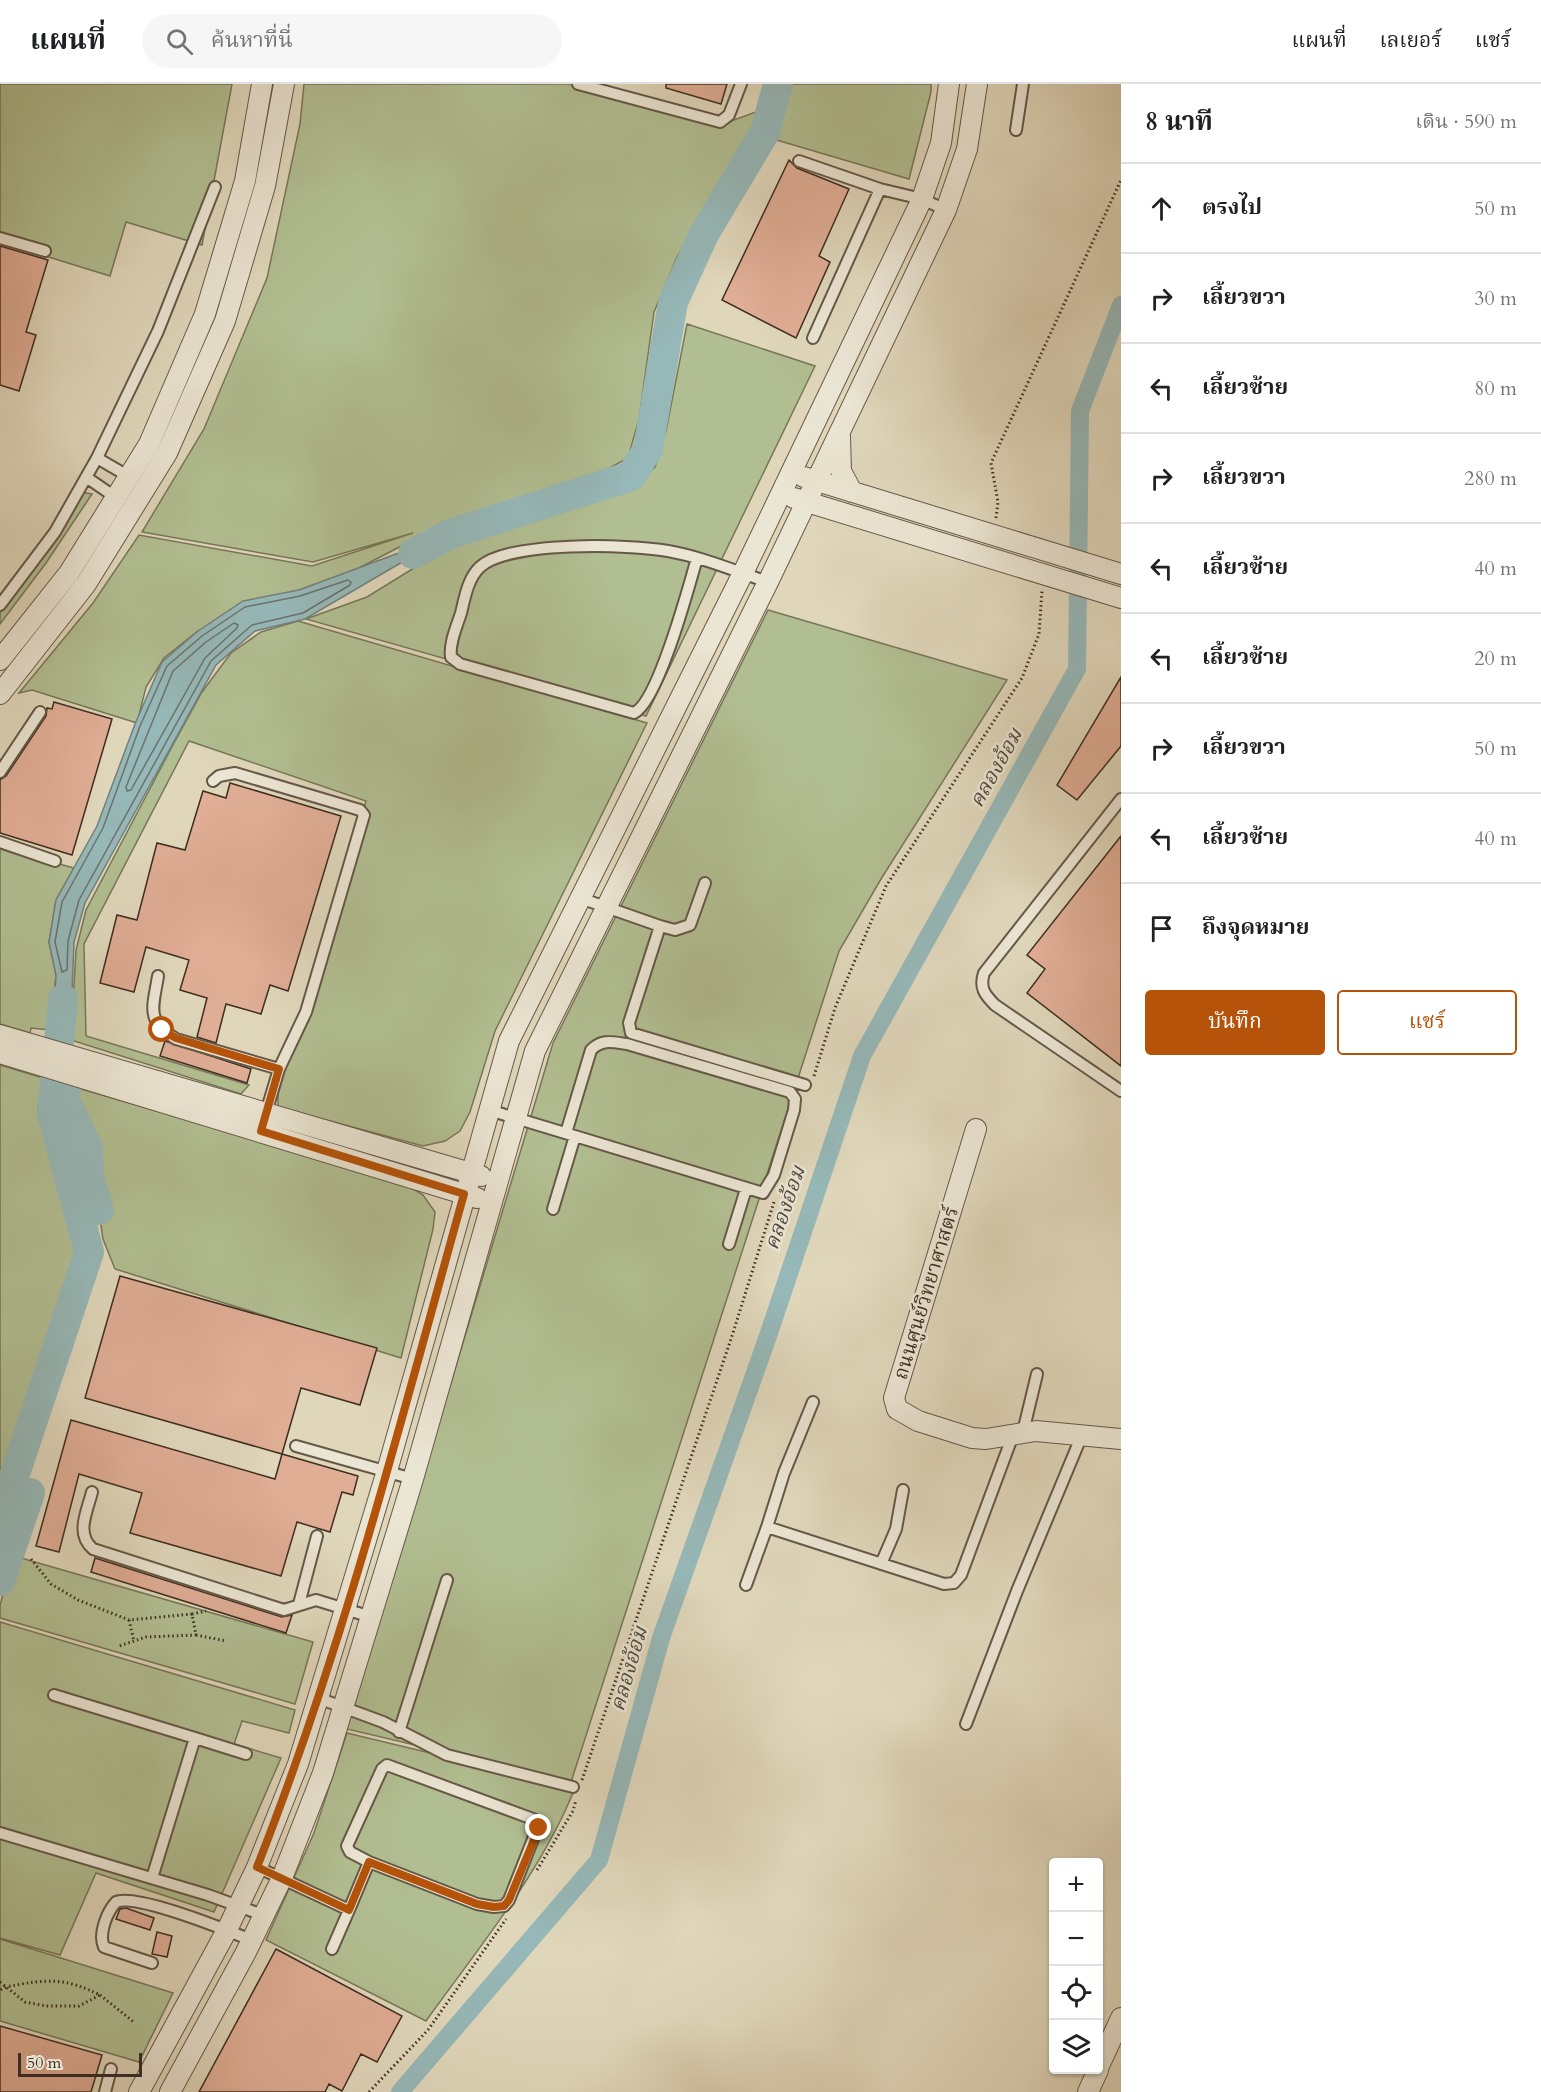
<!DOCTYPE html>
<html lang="th">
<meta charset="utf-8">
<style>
:root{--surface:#fff;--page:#f6f6f6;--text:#202124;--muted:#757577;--line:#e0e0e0;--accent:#b45309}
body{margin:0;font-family:Cardo,"Noto Serif Thai",serif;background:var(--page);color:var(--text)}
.controls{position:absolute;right:18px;bottom:18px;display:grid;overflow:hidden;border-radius:6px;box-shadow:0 2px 4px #0004}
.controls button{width:54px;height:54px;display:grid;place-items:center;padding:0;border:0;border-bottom:2px solid var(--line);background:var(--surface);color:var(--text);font:30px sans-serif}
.scale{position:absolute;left:18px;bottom:15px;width:124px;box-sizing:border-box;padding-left:6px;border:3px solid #3e2d21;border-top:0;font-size:16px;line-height:21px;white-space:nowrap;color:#3e2d21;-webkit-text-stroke:4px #ebe5d3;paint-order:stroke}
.stop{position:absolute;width:18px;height:18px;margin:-14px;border:4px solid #b45309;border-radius:50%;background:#fff}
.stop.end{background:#b45309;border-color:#fff;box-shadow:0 2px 6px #0008}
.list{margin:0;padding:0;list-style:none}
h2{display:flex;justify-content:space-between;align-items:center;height:78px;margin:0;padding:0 24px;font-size:26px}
h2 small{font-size:20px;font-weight:400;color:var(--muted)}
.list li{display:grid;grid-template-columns:39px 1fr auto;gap:18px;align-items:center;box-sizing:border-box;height:90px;padding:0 24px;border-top:2px solid var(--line)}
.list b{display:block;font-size:22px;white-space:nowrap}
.list em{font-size:20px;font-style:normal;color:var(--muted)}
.actions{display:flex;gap:12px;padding:18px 24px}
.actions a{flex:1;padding:14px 0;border:2px solid var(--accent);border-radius:6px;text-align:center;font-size:21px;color:var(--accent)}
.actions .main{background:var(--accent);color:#fff}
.icon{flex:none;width:33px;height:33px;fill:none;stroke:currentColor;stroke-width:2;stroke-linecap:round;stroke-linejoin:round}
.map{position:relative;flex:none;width:1121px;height:2008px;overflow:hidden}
header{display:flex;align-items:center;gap:36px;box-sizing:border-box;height:84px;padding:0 30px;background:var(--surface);border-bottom:2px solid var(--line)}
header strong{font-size:28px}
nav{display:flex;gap:33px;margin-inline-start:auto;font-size:21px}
.search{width:420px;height:54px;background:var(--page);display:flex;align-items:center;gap:15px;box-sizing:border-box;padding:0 21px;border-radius:33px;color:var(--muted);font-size:22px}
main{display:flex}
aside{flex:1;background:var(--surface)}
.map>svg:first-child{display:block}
</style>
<header>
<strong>แผนที่</strong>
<div class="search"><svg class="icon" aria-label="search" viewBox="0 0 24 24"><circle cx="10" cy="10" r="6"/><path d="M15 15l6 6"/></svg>ค้นหาที่นี่</div>
<nav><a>แผนที่</a><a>เลเยอร์</a><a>แชร์</a></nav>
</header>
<main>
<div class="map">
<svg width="1121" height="2008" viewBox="0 0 1121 2008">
<rect width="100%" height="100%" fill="#e0d7bb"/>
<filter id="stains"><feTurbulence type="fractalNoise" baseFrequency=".00333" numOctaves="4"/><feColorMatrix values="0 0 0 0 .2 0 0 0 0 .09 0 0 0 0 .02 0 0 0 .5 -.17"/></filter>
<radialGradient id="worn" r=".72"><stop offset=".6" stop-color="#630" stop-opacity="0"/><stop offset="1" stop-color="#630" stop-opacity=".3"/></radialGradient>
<path fill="#b1be91" stroke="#787659" stroke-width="1.5" d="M0 0H232L202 161 126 138 110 192 0 158Z
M304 0H572L723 40 764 25 677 173 654 228 639 335 628 374 608 385 450 437 349 489 299 506 198 547 164 574 146 603 137 639 32 606 19 609 93 519 139 451 312 482 413 449 313 478 142 448 204 345 267 194 300 40Z
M791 0H931V8L909 95 773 55Z
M687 240 815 282 646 632 306 535 367 513 461 455 624 409 655 383 666 347Z
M81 408 92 410 46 479 0 540V520Z
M768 526 1007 596 881 795 839 867 571 1698 347 1645 553 959Z
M298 537 647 639 495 947 470 1028 460 1047 445 1057 423 1062 278 1023V1010L366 717 189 657 84 860 86 952 249 1001 241 1010 71 956 76 866 86 826 174 659 202 608 231 569 261 548Z
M0 764 74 784 56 816 49 858 56 891 50 946 31 944 30 949 0 940Z
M0 981 43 994V1011L38 1023 81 1163 0 1430Z
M71 1002 404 1099 423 1111 435 1128 433 1145 401 1274 115 1185 103 1155 98 1121 89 1093 88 1064 64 1013Z
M14 1472 313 1558 295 1620 0 1534V1521Z
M0 1538 295 1626 289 1649 242 1637 234 1660 281 1674 214 1828 96 1789 60 1871 0 1854Z
M347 1649 575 1704C541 1789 479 1863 426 1937L266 1856 314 1749Z
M0 1855 173 1909 139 1978 0 1937Z"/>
<path fill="#96b8b8" stroke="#73807c" stroke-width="1.5" d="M450 450 305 535 255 547 216 581 85 819 74 858 70 958 47 951 54 924 56 891 49 858 56 816 97 742 135 640 162 578 198 547 243 517 299 506Z"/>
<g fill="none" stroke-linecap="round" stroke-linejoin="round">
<path stroke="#6a726c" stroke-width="1.5" d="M348 496 351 498 350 501 303 529 252 541 211 577 79 816 68 857 67 886 62 888 55 858 62 818 103 744 140 642 167 582 202 552 245 523 300 512Z
M234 539 238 541 237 544 205 574 131 706 127 707 126 703 173 587 206 558Z"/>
<path stroke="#96b8b8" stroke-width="18" d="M400 2008 599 1776 661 1554 768 1252 862 972 1077 585 1080 327 1121 221"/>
<path stroke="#96b8b8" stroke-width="30" d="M413 470 450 450 631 392 648 365 673 218 704 150 765 48 778 0
M68 1002 62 1010 88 1064 89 1093 99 1126
M0 1435 89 1168 52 1030 63 915
M0 1497 30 1409"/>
</g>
<path fill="#e0ad95" stroke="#3e2d21" stroke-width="1.5" d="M666 0H727L721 20 666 4Z
M789 76 797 84 849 105 819 172 830 178 796 254 722 216Z
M0 162 48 176 26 248 36 251 19 307 0 301Z
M1121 593V662L1077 716 1057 701Z
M54 618 112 635 72 771 0 749V696L6 692 46 632 47 624 52 625Z
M230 699 341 732 288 907 270 901 261 930 226 920 216 959 197 953 207 914 180 906 189 876 146 863 134 908 100 899 117 831 137 836 157 759 185 766 203 707 226 714Z
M1121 752V982L1027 909 1045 885 1027 871Z
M165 957 251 985 247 999 160 972Z
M120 1192 377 1264 360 1321 301 1304 282 1370 85 1314Z
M71 1336 275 1395 282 1370 358 1392 353 1411 342 1408 330 1448 297 1438 281 1492 130 1449 142 1409 79 1390 59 1468 36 1462Z
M95 1474 282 1533 292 1531 286 1549 91 1488Z
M126 1824 154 1834 150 1846 116 1835 120 1825Z
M157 1848 172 1852 167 1873 152 1870Z
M276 1865 402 1932 377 1978 361 1970 342 2007 329 2000 325 2008H199Z
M0 1942 102 1971 91 2008H0Z"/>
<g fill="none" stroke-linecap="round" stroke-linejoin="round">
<g stroke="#665848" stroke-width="14">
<path id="service" d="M578 0 720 38 729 31 741 0
M1016 46 1023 0
M799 77 880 105 922 115 946 126
M0 154 45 167
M813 254 880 105
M97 374 133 395
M86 393 118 415
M697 474C689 502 658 618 634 629L460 580 451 573C449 559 457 542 461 529 465 513 468 494 480 483 508 457 630 460 668 467 702 473 735 487 768 498
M0 521 55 448 97 374 158 247 215 103
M0 688 40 628
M213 697 219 692 235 689 360 726 364 731 306 928 279 985 265 1032
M1121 715 984 889C979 904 985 911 995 921L1121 1007
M0 758 55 777
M580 814 660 842 629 939 631 949 805 1001
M660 842 675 846 690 841 705 799
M158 892C153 924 145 936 176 955L279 985
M489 1026 763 1109 774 1091 794 1026 795 1015 790 1008 627 960C612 958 602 955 591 966L566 1049
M553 1125 575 1052
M729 1160 746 1105
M813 1318 784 1389 767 1443 944 1500 954 1499 961 1491 1013 1351
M1023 1348 1037 1290
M296 1362 413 1395
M92 1408C87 1428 75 1450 93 1465L284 1526 316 1516 371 1533
M881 1480 896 1445 903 1406
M746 1501 767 1443
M299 1520 317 1452
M54 1611 195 1654 152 1794
M318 1614 383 1638 447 1671 573 1703
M966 1640 1017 1507 1082 1351
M399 1648 447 1496
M195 1654 246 1670
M0 1749 208 1811 263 1831
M257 1783 349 1826 369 1778 477 1820 494 1823 504 1822 509 1816 539 1740 533 1735 387 1681 382 1685 347 1762 350 1768 369 1778
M332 1865 349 1826
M152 1879 104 1863C98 1850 107 1828 116 1818 136 1809 229 1847 251 1856
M105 2008 111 1985"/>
</g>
<g stroke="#665848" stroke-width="22">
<path id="minor" d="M840 352 841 387 852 408
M804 393 1121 490
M794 414 1121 514
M0 576 69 489 149 360 205 230 245 97 262 0
M0 610 86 500 167 369 225 237 265 102 284 0
M0 951 481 1092
M0 969 477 1114
M976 1045 894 1314 897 1325 918 1337 972 1354 986 1355 1036 1347 1121 1355
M1098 1984 1121 1934
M139 2008 227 1846 257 1783 298 1680 387 1387 509 957 743 489 922 115 941 59 949 0
M170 2008 246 1868 282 1794 323 1689 413 1395 535 967 768 498 946 126 967 65 977 0
M1088 2008 1098 1986"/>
</g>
<path stroke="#3e2d21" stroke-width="3" stroke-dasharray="1.5 3" stroke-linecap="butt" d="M996 434 998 418 991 379 1121 96
M814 992 835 924 886 802 1022 594 1039 550 1042 507
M31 1475 51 1500 78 1516 129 1536 192 1530 196 1551 146 1553 119 1562
M192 1530 206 1527
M129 1536 134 1557
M196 1551 226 1557
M582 1696 732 1252 774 1118
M537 1786 573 1727 576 1716
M0 1898 25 1918 46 1922H79L100 1911C64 1893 45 1895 6 1903L0 1906
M100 1911 135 1939
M369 2008 428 1946 506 1835"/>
<use href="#service" stroke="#ebe5d3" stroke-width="10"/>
<use href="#minor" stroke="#ebe5d3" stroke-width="20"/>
</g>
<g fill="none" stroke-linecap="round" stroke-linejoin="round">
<path stroke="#b45309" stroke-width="8" d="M162 946 176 954 279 985 261 1047 464 1110C401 1336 343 1565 257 1783L349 1826 369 1778 477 1820 494 1823 504 1822 509 1816 539 1744"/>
</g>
<g text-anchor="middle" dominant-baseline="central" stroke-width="5" stroke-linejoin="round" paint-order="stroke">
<g font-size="20" fill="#3e2d21" stroke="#ebe5d3">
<text transform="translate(926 1209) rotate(-73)">ถนนศูนย์วิทยาศาสตร์</text>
</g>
<g font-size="21" font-style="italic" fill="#50493f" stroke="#ebe5d3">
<text transform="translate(996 684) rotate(-61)">คลองอ้อม</text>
<text transform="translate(785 1124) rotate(-71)">คลองอ้อม</text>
<text transform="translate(629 1585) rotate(-74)">คลองอ้อม</text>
</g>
</g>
<rect width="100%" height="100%" filter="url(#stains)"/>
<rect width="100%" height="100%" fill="url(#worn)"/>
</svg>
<div class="controls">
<button>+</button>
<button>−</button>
<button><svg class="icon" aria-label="locate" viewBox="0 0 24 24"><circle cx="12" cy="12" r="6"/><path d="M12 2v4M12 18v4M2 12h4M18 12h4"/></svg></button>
<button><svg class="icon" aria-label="layers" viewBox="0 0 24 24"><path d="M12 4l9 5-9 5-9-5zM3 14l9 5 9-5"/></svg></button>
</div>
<div class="scale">50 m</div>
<div class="stop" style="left:162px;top:946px"></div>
<div class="stop end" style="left:539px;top:1744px"></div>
</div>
<aside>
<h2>8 นาที<small>เดิน · 590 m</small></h2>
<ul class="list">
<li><svg class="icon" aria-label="ahead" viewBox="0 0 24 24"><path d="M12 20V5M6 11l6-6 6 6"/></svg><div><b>ตรงไป</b></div><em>50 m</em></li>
<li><svg class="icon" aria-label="right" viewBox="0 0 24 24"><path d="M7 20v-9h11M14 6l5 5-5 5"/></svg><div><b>เลี้ยวขวา</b></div><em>30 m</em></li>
<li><svg class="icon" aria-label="left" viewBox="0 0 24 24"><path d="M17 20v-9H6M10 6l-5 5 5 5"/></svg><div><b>เลี้ยวซ้าย</b></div><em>80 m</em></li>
<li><svg class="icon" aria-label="right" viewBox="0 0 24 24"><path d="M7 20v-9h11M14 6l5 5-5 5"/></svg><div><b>เลี้ยวขวา</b></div><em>280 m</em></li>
<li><svg class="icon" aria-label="left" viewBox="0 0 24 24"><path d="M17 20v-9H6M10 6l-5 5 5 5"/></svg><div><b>เลี้ยวซ้าย</b></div><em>40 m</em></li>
<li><svg class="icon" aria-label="left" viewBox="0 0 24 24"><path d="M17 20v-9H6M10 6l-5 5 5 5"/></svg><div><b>เลี้ยวซ้าย</b></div><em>20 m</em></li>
<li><svg class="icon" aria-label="right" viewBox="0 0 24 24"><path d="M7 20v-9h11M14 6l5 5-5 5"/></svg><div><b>เลี้ยวขวา</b></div><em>50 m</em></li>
<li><svg class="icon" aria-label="left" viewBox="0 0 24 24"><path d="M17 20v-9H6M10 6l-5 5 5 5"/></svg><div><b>เลี้ยวซ้าย</b></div><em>40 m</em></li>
<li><svg class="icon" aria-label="arrive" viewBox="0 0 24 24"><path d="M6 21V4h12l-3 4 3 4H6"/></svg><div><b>ถึงจุดหมาย</b></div></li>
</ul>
<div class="actions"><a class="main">บันทึก</a><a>แชร์</a></div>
</aside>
</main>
